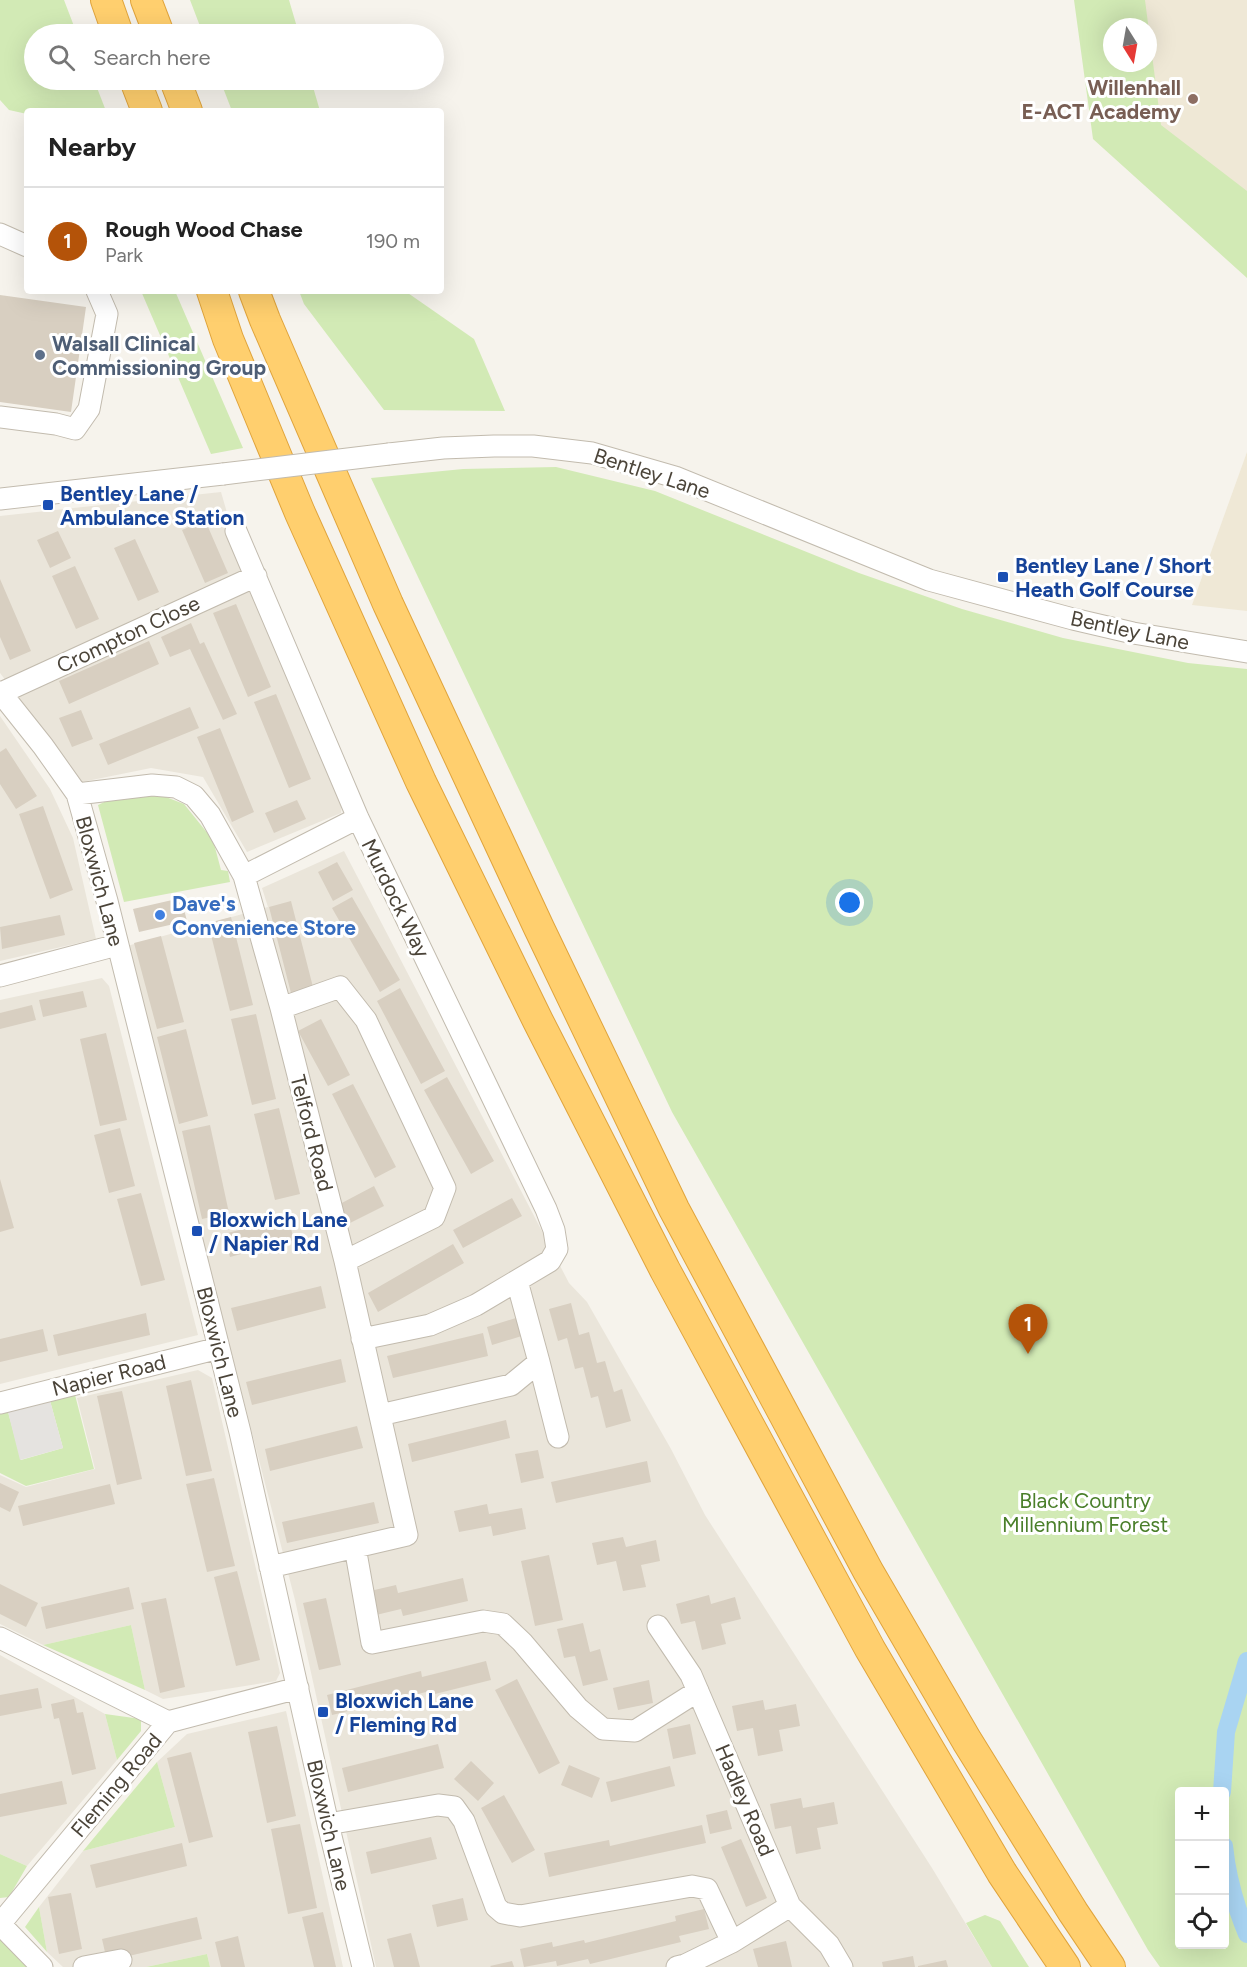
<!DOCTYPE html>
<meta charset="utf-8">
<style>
:root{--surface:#fff;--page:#f2f2f2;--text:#222;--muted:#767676;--line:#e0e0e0;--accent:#b45309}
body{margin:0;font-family:Figtree,sans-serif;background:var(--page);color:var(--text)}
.controls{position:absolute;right:18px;bottom:18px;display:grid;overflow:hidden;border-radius:6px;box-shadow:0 6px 24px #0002}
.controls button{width:54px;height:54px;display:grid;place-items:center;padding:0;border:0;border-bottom:2px solid var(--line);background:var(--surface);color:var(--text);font:30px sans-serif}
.compass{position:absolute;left:1103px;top:18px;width:54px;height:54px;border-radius:50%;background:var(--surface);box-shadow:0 6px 24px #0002;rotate:169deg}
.you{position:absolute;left:850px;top:903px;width:21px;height:21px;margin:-15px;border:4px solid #fff;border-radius:50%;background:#1a73e8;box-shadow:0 0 0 9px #1a73e833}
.badge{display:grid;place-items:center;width:39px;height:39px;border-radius:50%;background:var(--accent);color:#fff;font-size:20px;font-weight:700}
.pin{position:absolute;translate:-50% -50px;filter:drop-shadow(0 2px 3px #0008)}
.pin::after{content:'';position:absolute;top:32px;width:21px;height:18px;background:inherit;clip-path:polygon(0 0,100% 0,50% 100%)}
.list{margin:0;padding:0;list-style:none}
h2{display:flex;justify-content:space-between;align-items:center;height:78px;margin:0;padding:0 24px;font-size:26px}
h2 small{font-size:20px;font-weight:400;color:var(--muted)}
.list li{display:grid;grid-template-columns:39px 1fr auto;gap:18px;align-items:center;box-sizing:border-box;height:108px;padding:0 24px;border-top:2px solid var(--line)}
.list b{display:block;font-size:22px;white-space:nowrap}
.list p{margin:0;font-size:20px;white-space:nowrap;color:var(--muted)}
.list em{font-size:20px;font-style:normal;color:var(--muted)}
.icon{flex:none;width:33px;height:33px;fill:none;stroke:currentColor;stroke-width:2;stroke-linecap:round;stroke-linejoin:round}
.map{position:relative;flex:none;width:1247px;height:1967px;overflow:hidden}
.search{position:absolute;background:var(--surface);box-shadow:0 6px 24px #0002;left:24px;top:24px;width:420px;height:66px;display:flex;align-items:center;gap:15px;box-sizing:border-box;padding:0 21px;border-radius:33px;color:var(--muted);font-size:22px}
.panel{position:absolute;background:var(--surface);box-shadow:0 6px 24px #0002;left:24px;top:108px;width:420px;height:186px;border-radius:6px}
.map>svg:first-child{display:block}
</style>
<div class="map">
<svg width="1247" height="1967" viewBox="0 0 1247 1967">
<rect width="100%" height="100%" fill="#f6f3ec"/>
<path fill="#eae5da" d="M221 492 241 561 342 802 341 813 247 852 203 777 151 768 82 782 0 673V516Z
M0 716 50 789 73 838 96 939 0 961Z
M344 851 569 1283 587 1302 671 1449 705 1515 932 1868 992 1967H376L295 1600 127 946 268 907 262 888Z
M102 978 109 986 198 1335 0 1384V1000Z
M198 1370 212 1378 280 1673 276 1681 163 1699 145 1690 131 1625 43 1645 0 1624V1475L26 1487 95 1469 77 1398Z
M0 1655 105 1714 117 1760 27 1866 0 1854Z
M286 1711 343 1967H210L207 1954 146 1967H63L47 1952 39 1907 83 1851 175 1827 157 1762 187 1734Z"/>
<path fill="#efe8d6" d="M1125 0H1247V263L1143 135 1148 63V27Z
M1247 452V611L1192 605Z"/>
<path fill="#d2eab5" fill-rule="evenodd" d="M0 0H64L77 34H34V80H94L106 111H27V114L9 110 0 100Z
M190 0H289L299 34H203Z
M1074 0H1145L1161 125 1247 191V278L1093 139ZM1112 27H1148V63H1112Z
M220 80H311L320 111H232Z
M141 291H175L243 448 211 454Z
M299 291H405L474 339 505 411 384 410 304 304Z
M556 467 655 491 859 573 962 609 1063 638 1188 663 1247 669V1967H1160L1148 1950 672 1112 371 478 463 469ZM1180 1792H1224V1944H1180Z
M158 794 184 804 213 840 221 870 228 871 230 882 124 902 98 805 119 795Z
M74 1391 94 1469 26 1486 0 1473V1411L7 1408 21 1460 63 1448 49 1397Z
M131 1625 145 1690 43 1645Z
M105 1714 141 1719V1731L117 1760Z
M157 1762 175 1827 83 1851Z
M0 1854 27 1866 9 1897 0 1898Z
M39 1907 47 1952 25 1927Z
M985 1915 1000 1921 1029 1967H992L966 1923Z
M0 1937 29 1967H0Z
M207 1954 210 1967H146Z"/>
<path fill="#e5e3e0" d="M49 1397 63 1448 20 1460 7 1408Z"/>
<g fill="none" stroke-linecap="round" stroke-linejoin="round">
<path stroke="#a9d4f2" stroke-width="18" d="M1222 1792 1226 1732 1247 1661
M1224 1846C1227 1876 1235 1905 1247 1934"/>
</g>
<path fill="#d8cfc1" d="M0 295 86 307 71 412 0 402Z
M205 520 228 573 205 583 182 530Z
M58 531 71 558 50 568 37 540Z
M135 539 159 592 138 601 114 548Z
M75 566 99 619 76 629 52 576Z
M0 579 31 651 10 660 0 637Z
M236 604 271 687 248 697 213 613Z
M191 623 200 644 204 642 237 714 223 720 190 649 170 657 161 637Z
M149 641 159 664 69 704 59 681Z
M276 694 311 779 289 788 254 702Z
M190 707 199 728 108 765 99 744Z
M81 710 93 739 72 747 59 718Z
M220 728 254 812 232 822 197 737Z
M6 748 37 796 16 809 0 784V752Z
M297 800 306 819 274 833 265 813Z
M43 806 73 890 50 899 19 814Z
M337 862 353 890 333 901 318 872Z
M352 897 400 980 380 992 332 908Z
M181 898 187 921 139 932 133 909Z
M291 901 314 991 292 997 269 907Z
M60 915 65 935 2 949 0 927Z
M231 917 253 1005 230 1011 208 923Z
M161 936 184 1022 157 1029 134 943Z
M400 988 445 1071 421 1084 377 1001Z
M83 991 87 1007 43 1017 39 1000Z
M32 1005 36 1020 0 1029V1013Z
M256 1014 276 1099 252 1105 231 1019Z
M321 1019 350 1075 328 1086 298 1031Z
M186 1029 208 1116 179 1124 157 1037Z
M106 1033 127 1120 100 1126 80 1039Z
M447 1077 494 1161 471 1174 424 1090Z
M353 1084 396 1167 375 1178 332 1094Z
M279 1108 300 1194 275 1200 254 1114Z
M210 1125 229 1213 202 1219 182 1131Z
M120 1128 135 1186 109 1193 94 1135Z
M0 1179 14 1228 0 1232Z
M374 1186 384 1206 348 1224 338 1205Z
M141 1193 165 1280 141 1286 117 1199Z
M512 1198 522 1216 463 1248 453 1230Z
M288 1217 294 1240 230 1257 224 1234Z
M453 1244 464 1263 378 1312 368 1293Z
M321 1286 326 1308 237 1331 231 1308Z
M571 1303 579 1335 589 1332 597 1363 605 1361 614 1392 622 1389 631 1421 606 1428 598 1396 591 1398 583 1367 575 1369 567 1338 558 1341 549 1309Z
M146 1313 150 1335 58 1356 53 1335Z
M519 1317 525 1335 492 1345 487 1327Z
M43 1329 48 1351 0 1362V1339Z
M483 1333 488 1356 393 1378 387 1356Z
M341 1359 346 1382 252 1405 246 1382Z
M191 1380 212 1471 186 1476 166 1386Z
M122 1391 142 1479 117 1485 97 1396Z
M506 1420 510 1438 412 1462 408 1444Z
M357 1426 363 1448 270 1471 265 1449Z
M538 1450 544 1478 521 1483 515 1454Z
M647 1461 651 1482 556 1503 551 1482Z
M214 1478 235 1566 207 1572 186 1484Z
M0 1483 19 1492 10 1512 0 1507Z
M110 1484 115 1504 23 1526 18 1506Z
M374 1502 379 1523 287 1543 282 1522Z
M487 1504 489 1514 522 1508 526 1529 493 1536 491 1526 459 1532 454 1511Z
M623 1537 626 1547 656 1540 660 1561 641 1565 646 1587 623 1591 616 1561 597 1565 592 1543Z
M549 1555 563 1620 535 1626 521 1561Z
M237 1571 260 1660 236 1666 214 1577Z
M463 1578 468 1601 403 1616 401 1609 376 1615 370 1591 396 1585 398 1593Z
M0 1584 38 1603 26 1627 0 1614Z
M129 1587 134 1609 46 1629 41 1607Z
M709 1595 711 1604 735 1597 741 1619 721 1624 726 1644 702 1650 695 1621 681 1624 676 1604Z
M166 1598 185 1687 160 1693 141 1603Z
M326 1598 341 1665 319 1670 303 1603Z
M583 1623 590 1652 600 1649 608 1680 583 1686 575 1656 564 1658 557 1629Z
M486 1661 491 1680 427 1696 426 1692 332 1715 327 1695 421 1671 422 1677Z
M517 1679 560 1763 539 1774 495 1690Z
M649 1680 653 1703 618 1710 613 1688Z
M38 1688 42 1708 0 1716V1695Z
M74 1699 77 1713 83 1712 96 1769 72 1775 59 1718 54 1719 51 1704Z
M763 1700 765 1710 796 1704 800 1726 779 1730 783 1751 758 1756 753 1728 737 1731 732 1706Z
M690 1724 696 1754 673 1759 667 1729Z
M277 1726 296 1816 267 1823 248 1732Z
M438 1744 444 1768 348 1792 342 1768Z
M191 1752 213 1837 189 1843 167 1758Z
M471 1761 494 1783 478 1801 454 1779Z
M569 1765 600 1778 592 1798 561 1785Z
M670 1766 675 1786 611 1802 606 1782Z
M62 1781 67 1804 0 1817V1794Z
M504 1795 535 1850 512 1863 481 1808Z
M801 1798 803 1808 834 1802 838 1824 817 1828 821 1849 796 1854 791 1826 775 1829 770 1804Z
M727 1810 732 1829 710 1834 706 1815Z
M300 1824 317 1908 288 1914 271 1829Z
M702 1825 706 1843 549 1877 544 1853 609 1840 610 1846Z
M431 1837 437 1859 371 1874 366 1852Z
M741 1839 767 1898 746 1907 721 1847Z
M182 1843 187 1866 96 1888 90 1865Z
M71 1893 82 1949 59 1954 48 1897Z
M463 1898 468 1920 437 1927 432 1905Z
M704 1909 709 1929 679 1936 681 1942 590 1964 588 1959 557 1966 556 1961 524 1967 520 1949 552 1942 553 1947 584 1940 585 1943 676 1921 675 1916Z
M323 1912 330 1941 336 1967H314L302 1917Z
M197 1917 202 1939 107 1961 102 1939Z
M411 1933 420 1967H394L387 1939Z
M238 1936 245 1967H221L215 1942Z
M786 1941 792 1967H758L753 1949Z
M913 1956 915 1967H883L882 1962Z
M946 1960 948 1967H918V1966Z
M512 1961 514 1967H491L490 1966Z"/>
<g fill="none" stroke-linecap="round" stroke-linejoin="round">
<g stroke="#c2bbae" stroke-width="23">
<path id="minor" d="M0 234 27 246
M0 417 56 424 75 429 89 409 107 314 97 291
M389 454 443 448 494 446H533L592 453 675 477 929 580 1073 619 1133 633 1247 652
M0 499 223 474
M236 531 358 818 546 1209 554 1230 557 1249 550 1261 476 1305 430 1325 362 1339
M0 692 43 746 77 794 107 901 240 1432 328 1824 363 1967
M1 693 256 576
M77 794 152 785 176 787 194 796 210 815 244 876 281 1008 345 1261 407 1535 270 1567
M244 876 358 818
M0 976 117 945
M281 1008 340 987 366 1020 445 1188 434 1217 345 1261
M539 1362 558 1437
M0 1403 219 1348
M380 1415 511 1385 539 1362 517 1281
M355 1547 372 1643 483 1621 503 1624 522 1642 578 1708 603 1729 635 1731 698 1691
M658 1626 691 1675 790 1906 829 1945 842 1967
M0 1638 168 1722
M328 1824 438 1805 454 1807 464 1821 496 1907 503 1913 520 1916 692 1886 707 1889 732 1942
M0 1924 168 1722 298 1688
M0 1924 42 1967
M84 1967 121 1960
M677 1967 685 1965 732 1942 790 1906"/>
</g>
<g stroke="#e0a43c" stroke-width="32">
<path id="highway" d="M106 0 118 34
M146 0 159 34
M135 80 147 111
M175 80 187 111
M212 291 228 339 300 513 421 782 538 1021 665 1270 870 1649 1002 1873 1065 1967
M254 291 265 320 388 604 539 928 674 1209 868 1571 967 1741 1073 1912 1110 1967"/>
</g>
<use href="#minor" stroke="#fff" stroke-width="21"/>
<use href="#highway" stroke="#ffcf6e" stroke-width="30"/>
<g stroke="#c2bbae" stroke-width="23" stroke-linecap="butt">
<path id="minor-bridge" d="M223 474 389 454"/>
</g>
<use href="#minor-bridge" stroke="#fff" stroke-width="21"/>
</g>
<circle fill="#8d6e63" stroke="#fff" stroke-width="2" cx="1193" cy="99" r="6"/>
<circle fill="#5c6f8a" stroke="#fff" stroke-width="2" cx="40" cy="355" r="6"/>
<g fill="#1a4fb4" stroke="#fff" stroke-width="2">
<rect x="42" y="499" width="12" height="12" rx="3"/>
<rect x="997" y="571" width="12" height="12" rx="3"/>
<rect x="191" y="1225" width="12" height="12" rx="3"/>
<rect x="317" y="1706" width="12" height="12" rx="3"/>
</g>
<circle fill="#3f7fe0" stroke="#fff" stroke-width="2" cx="160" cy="915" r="6"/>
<g text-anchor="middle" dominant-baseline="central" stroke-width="6" stroke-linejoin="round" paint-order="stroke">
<g font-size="21" font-weight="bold" fill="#785e54" stroke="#fff" text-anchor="end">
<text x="1181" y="87">Willenhall<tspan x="1181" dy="24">E-ACT Academy</tspan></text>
</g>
<g font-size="21" font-weight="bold" fill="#4e5e75" stroke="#fff" text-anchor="start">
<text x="52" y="343">Walsall Clinical<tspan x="52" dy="24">Commissioning Group</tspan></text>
</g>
<g font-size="21" fill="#4b4439" stroke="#fff">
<text transform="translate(652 473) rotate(18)">Bentley Lane</text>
<text transform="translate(1130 630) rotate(12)">Bentley Lane</text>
<text transform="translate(128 634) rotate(-25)">Crompton Close</text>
<text transform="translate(100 881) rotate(75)">Bloxwich Lane</text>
<text transform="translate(396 898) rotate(64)">Murdock Way</text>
<text transform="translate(312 1133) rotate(76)">Telford Road</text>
<text transform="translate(220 1352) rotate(76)">Bloxwich Lane</text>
<text transform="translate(109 1375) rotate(-14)">Napier Road</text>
<text transform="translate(116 1785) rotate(-50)">Fleming Road</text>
<text transform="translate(745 1800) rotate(67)">Hadley Road</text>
<text transform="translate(329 1825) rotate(77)">Bloxwich Lane</text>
</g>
<g font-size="21" font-weight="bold" fill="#164399" stroke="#fff" text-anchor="start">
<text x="60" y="493">Bentley Lane /<tspan x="60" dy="24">Ambulance Station</tspan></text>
<text x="1015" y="565">Bentley Lane / Short<tspan x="1015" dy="24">Heath Golf Course</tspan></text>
<text x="209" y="1219">Bloxwich Lane<tspan x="209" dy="24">/ Napier Rd</tspan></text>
<text x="335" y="1700">Bloxwich Lane<tspan x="335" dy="24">/ Fleming Rd</tspan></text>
</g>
<g font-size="21" font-weight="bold" fill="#366cbe" stroke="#fff" text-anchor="start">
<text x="172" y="903">Dave's<tspan x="172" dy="24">Convenience Store</tspan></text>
</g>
<g font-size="21" fill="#4a7f2a" stroke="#fff">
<text x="1085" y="1500">Black Country<tspan x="1085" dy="24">Millennium Forest</tspan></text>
</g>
</g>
</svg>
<div class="controls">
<button>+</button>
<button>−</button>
<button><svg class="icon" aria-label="locate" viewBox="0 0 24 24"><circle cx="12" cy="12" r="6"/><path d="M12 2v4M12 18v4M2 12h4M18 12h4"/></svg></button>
</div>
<svg class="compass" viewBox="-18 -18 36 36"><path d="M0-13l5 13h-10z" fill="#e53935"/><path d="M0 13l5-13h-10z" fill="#767676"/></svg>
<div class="you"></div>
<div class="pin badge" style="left:1028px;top:1354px">1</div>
<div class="search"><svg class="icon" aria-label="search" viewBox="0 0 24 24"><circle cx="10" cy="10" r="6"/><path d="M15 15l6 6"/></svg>Search here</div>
<section class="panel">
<h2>Nearby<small></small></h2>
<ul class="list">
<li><span class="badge">1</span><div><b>Rough Wood Chase</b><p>Park</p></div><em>190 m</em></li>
</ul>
</section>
</div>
